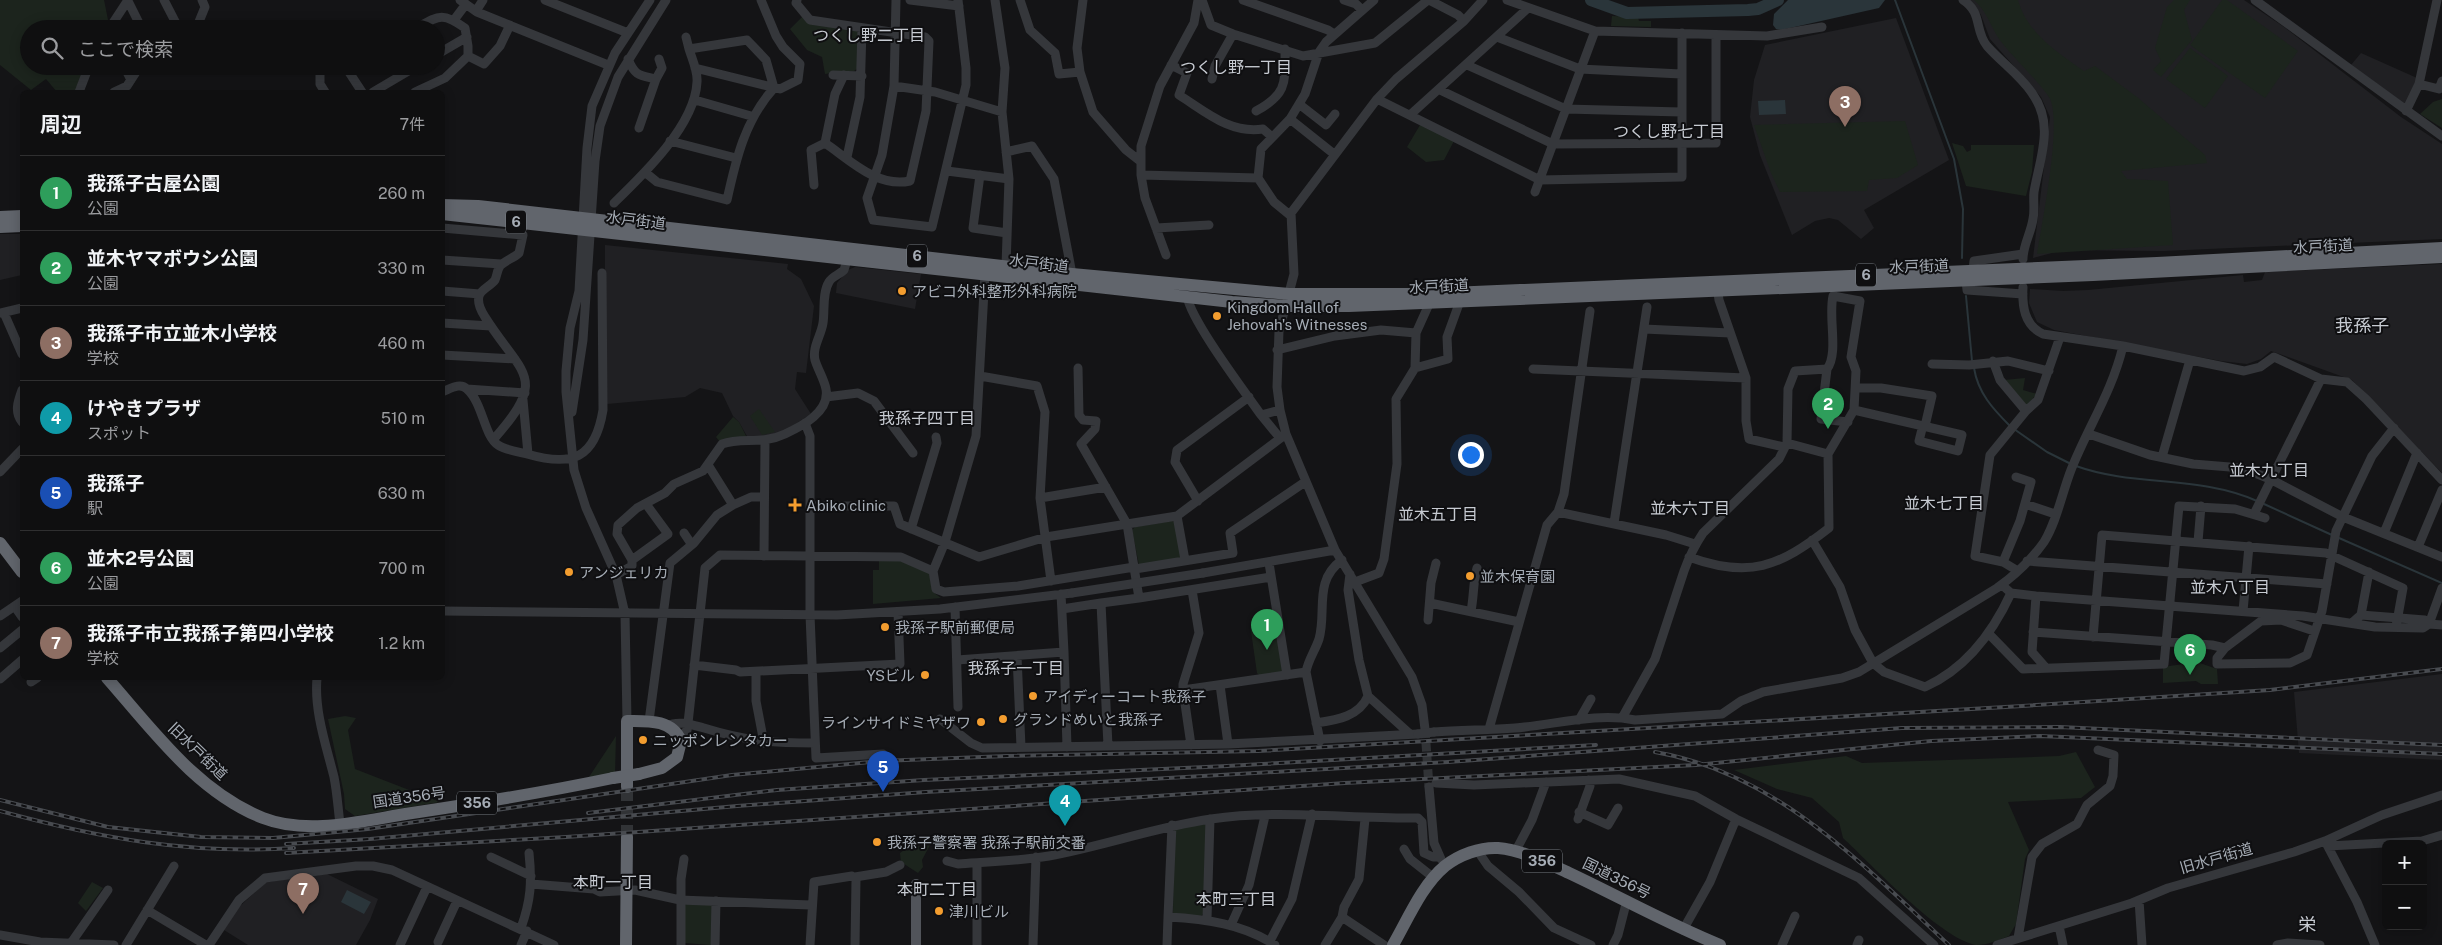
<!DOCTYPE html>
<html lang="ja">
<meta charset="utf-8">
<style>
:root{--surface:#0f0f10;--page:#1d1d1e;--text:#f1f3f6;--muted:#9b9c9f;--line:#2f2f30;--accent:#8c9099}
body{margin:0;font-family:"Public Sans","Noto Sans JP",sans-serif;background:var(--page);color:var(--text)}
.controls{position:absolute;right:15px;bottom:15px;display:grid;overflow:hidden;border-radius:8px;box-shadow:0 2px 12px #0003}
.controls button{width:45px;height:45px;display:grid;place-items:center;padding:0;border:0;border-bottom:1px solid var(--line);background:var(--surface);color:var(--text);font:25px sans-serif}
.you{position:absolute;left:1470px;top:454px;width:18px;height:18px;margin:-12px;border:4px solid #fff;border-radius:50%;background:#1a73e8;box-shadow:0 0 0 8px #1a73e833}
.badge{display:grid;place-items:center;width:32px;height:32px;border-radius:50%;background:var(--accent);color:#fff;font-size:16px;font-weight:700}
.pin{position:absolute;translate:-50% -41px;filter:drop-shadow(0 1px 2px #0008)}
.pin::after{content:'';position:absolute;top:26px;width:18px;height:15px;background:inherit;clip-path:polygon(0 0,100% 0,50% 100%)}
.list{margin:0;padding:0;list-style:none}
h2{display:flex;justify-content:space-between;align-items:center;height:65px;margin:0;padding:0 20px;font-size:21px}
h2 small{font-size:16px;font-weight:400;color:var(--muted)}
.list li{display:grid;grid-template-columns:32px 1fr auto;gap:15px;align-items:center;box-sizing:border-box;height:75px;padding:0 20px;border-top:1px solid var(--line)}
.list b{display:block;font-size:19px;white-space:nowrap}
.list p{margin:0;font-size:16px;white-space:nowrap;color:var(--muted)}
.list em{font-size:16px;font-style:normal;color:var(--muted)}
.icon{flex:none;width:28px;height:28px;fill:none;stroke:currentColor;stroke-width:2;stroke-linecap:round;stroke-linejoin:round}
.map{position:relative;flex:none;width:2442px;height:945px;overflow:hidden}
.search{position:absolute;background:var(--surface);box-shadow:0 2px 12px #0003;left:20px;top:20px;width:425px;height:55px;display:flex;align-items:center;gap:12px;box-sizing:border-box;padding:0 18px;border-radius:28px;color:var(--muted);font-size:19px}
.panel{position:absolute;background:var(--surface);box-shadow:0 2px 12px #0003;left:20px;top:90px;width:425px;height:590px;border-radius:8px}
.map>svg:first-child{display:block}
</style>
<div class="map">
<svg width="2442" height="945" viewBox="0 0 2442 945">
<rect width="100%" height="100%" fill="#141416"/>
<path fill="#202023" d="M1970 0H2244L2284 27 2401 117 2442 144V239L2163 251 2063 250 2033 258 2050 117 2041 97 1990 39 1981 15Z
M1896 18 1949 160 1864 210 1874 228 1861 239 1838 220 1829 218 1815 221 1792 235 1760 155 1750 117 1754 80 1765 45Z
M2361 53 2417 78 2408 101 2404 104 2351 65Z
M0 234H22V275L0 280Z
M605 245 788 264 787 269 801 279 814 306 806 373 797 372 795 389 811 414 786 430 768 436 748 438 739 422 733 416 722 393 700 388 685 397 607 404 605 366Z
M2442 264V473L2352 380 2271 351 2261 359 2247 364 2221 361 2054 330 2037 322 2029 303 2030 289 2063 291 2088 290 2243 275 2244 282 2262 280 2265 272Z
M855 267 921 274 915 309 836 293 837 283 848 270Z
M2442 674V760L2299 753 2294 692Z
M327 874 378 899 370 920 356 945H248L224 930 238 908 266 882Z"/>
<path fill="#1c241d" d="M0 0H104L108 20 102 29H29V66H88L79 92H57L46 79 31 90 0 65Z
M1974 0H2018C2027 33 2057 52 2084 71L2095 66 2137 97 2205 155 2207 163 2121 171 2127 179 2168 181 2173 245 2037 254C2042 222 2062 125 2050 99 2044 87 2013 57 2003 44 1990 28 1990 15 1974 0Z
M2174 0H2190L2184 10 2192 40 2161 77 2153 70 2161 61 2155 48 2167 7Z
M2222 0H2227L2298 51 2265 98 2190 45Z
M803 16 856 30 858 33V68L854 71H832L831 73 825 74 822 57 807 50 790 29Z
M1612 16 1638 17 1639 21H1651V27L1611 26Z
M2190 48 2228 76 2205 108 2166 79Z
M2442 99V128L2420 114 2433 102Z
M1905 121 1918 165 1897 178 1869 180 1867 191 1780 192 1771 173 1754 125Z
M1420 125 1454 141 1444 160 1426 162 1407 147Z
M1952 143 1963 146 1967 152 1971 150V145H2034L2032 172 2026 196 1966 186Z
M2025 378 2023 390 2037 394 2028 404H2024L2004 380Z
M759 409 775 432 762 435 750 416Z
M733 417 739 422 748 440 720 442 716 437Z
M1172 521 1176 523 1181 559 1139 565 1132 530 1135 527Z
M879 561H901L929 573 933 592 941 598 873 604V570H879Z
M1273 626 1277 629 1283 669 1280 673 1260 676 1257 673 1251 631 1252 629Z
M2197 662 2217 669 2218 684H2201L2196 681 2163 683V667Z
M345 716 356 718 348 730 355 769 440 802 355 816 345 809 344 794 328 719Z
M616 736 615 774 587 780Z
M2076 752 2095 787 2081 798 2008 802 2029 850 2025 859 2016 924 2009 936C1999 940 1988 945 1976 945 1941 939 1872 865 1843 838L1839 822 1812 798 1777 789 1734 770 1846 756 1862 763 2059 756Z
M1205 821 1208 825 1204 913 1201 916 1173 914 1174 829Z
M930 845 922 860 923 867 918 873 901 862 900 853 907 848Z
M92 882 103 888 86 911 78 903Z
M687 904 711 905 714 907 713 943 710 945 685 943 684 906Z"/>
<path fill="#2a353a" d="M1788 0H1885L1879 8 1781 30 1776 29 1773 25 1774 14Z
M1785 100 1786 114 1759 115 1758 101Z
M347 890 371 902 364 914 341 902Z"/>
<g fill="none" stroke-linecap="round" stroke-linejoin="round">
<path stroke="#2a353a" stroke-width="2" d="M1895 0 1954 159 1963 209 1962 258
M1966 296 1972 361
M1974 368C1978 393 1993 409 2010 426
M2014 429 2047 452 2069 463
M2076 466C2134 487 2200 475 2257 501
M2264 504 2332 535
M2339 538 2442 583"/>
<path stroke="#2a353a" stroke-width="12" d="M1591 0 1627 13 1748 10 1758 9 1778 0"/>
<path stroke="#313336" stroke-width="9" stroke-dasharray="9 4.5" stroke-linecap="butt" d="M1425 729 1429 787"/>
<path stroke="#313336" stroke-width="12" stroke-dasharray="12 6" stroke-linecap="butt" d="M627 837V787"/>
<path stroke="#35373b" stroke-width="9" d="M164 0 179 29
M460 0 477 12 608 65
M545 0 628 33
M797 0 796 3 810 20 925 37 929 41 926 111 910 181C877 188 850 160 825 143L835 94 844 75
M896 0 894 86 882 155 867 198 873 220 932 227 966 85V68L958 0
M910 0 959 6
M995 0 1005 68 1002 112 1009 179 1006 266
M1020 0 1030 30 1055 53 1059 74 1080 72 1093 112 1126 150 1140 161
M1202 0 1211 25 1233 34 1303 56 1375 43 1428 0
M1243 0 1328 30 1334 34
M1344 0 1356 4 1362 10
M1429 0 1458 15 1464 21
M1507 0 1595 31 1767 36 1822 27
M1963 0C1983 13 1974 30 1987 46 2001 62 2020 75 2032 93 2055 125 2040 157 2034 192 2033 201 2035 210 2033 219 2031 233 2023 245 2023 259
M2255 0 2442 136
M128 1 142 29
M476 11 483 0
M454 20 466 4
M109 29 128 0
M196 29 205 7 202 0
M415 29C438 16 442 11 465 28L468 46V56
M686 37 689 49
M1497 37 1580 69 1681 74
M436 55 467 37
M628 59C635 76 639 75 656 79L662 68 659 59
M1171 65 1187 73 1179 95C1206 112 1230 134 1263 129L1272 137
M1467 65 1566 109 1681 112
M124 66 131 80
M320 66V84L325 92
M345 66 362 92
M695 68 780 89 798 80 800 64 783 47 776 36 761 0
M1080 72 1077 48 1083 0
M833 75 862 76
M1212 79 1215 66 1233 34
M2419 84 2439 89 2442 81
M894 86 935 92 1002 112
M1440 90 1553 144 1716 143V35
M79 92 89 66
M114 92 127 86 136 72 146 66
M373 92 417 66
M415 92 445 78 468 56 484 64 500 46 510 25
M1377 99 1540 180 1682 177V33
M695 100 751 116
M1299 104 1326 125 1335 114
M1256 111C1288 94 1285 82 1285 49
M2406 111 2419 84 2437 0
M1410 115 1527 9
M1290 119 1334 154
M639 128 656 79
M670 141 736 158
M1006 152 1032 146 1054 179 1072 274
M847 157 860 97 862 29
M947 171 1009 179
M980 175 973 228 1007 233
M1141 175 1258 178 1274 202 1291 216
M1258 178 1261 149 1290 119 1305 94 1319 52 1326 42 1374 0
M814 185 811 150 825 143
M1535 192 1595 31
M614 203C644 174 695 125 697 82 698 71 692 59 689 49L747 40 766 60 774 88C745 120 736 159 727 200L657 182 646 173
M442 228 523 235 519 253C514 258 504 261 500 266 497 270 497 276 495 280 491 286 481 289 479 296 477 304 481 311 485 317 522 376 550 376 493 440
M1156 228 1209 225
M1166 255 1145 198 1141 175V146L1160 86 1194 23 1198 0
M442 260 501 264
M1973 270 1974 261 2023 254
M985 273 976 436 945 542 933 571 936 589 944 592 1018 586 1134 567
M1966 280 1967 290 2023 294
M1717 286 1719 300 1746 378V421L1749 439 1784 447
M2023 287C2022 306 2024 325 2043 334L2123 346 2244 371 2260 367 2274 357 2321 379 2347 382 2366 399 2442 480
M442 291 480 294
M1187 296C1191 321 1245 392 1261 415L1280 410
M1 313 22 308
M4 313 22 354
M442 323 491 326
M1644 329 1730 333
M1277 350 1335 336 1381 330 1416 333
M442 355 515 359
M1993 361 2000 380 2026 411
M1932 364 1969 365 2008 361 2049 371
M1078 368 1079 415 1083 420 1096 421 1095 429 1081 444 1127 524 1139 598 1271 577
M1415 368 1448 359 1447 337 1460 301
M1533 369 1746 378
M1827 369 1821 419 1848 422
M980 376 1037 386 1045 412 1040 498 1051 581
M1856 388H1881L1932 396 1925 426
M467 389 525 393
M22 390C18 401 14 412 22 422
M442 392C450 389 460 382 467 389 483 403 484 436 498 445 505 450 519 452 527 454 572 467 595 459 603 410L602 273
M826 397 858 393 874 401 913 453
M523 400 528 454
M1854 410 1962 435 1958 451 1919 441 1923 425
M572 412 583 340 595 161 600 126 618 77 666 0
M1261 415 1280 438
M805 423 810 436V615L816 758 883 754
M2089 434 2150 455 2193 464 2242 468 2270 479 2343 517 2442 557
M1787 443 1828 454
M2162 457 2190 360
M708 465 733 505 751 497H764
M0 472 22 449
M1040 498 1106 487
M1198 501 1175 462 1177 450 1249 397
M2025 504 2055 514
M810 506H894L900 524 979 557 1046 537 1177 516
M1558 512 1666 535 1695 544
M2254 514 2321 379
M1614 523 1647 307
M911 529 937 443 936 437
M684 533 690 542 694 543
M2384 533 2417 453
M1812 540 1840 587 1855 630 1873 663 1884 672 1925 687C1965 669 1993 632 2011 593
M2198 542 2201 506
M2418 547 2442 490
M764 556 765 441
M632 560 668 534 646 504
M1185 560 1177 516 1286 434
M2027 561 2327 584
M2003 562 2020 521 2031 482 2016 477
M1269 563 1287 675
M1135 569 1233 553 1230 533 1305 482
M2018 571 2003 562 1975 556 1990 455 2026 411 2038 400 2060 337
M1203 573 1335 550
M1350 574 1348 590 1359 660 1368 696 1410 734
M616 575 632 566V560L617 534 618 525 637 508 665 493 674 484 703 471 722 444C742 437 762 445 785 434 802 426 830 412 826 389 824 379 818 370 815 360 812 347 821 336 823 323 825 311 822 293 829 282 832 276 839 275 844 270L848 257
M1355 582 1379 573 1384 559 1397 464 1396 399 1415 368 1416 333 1430 302
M2002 585 2011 593 2036 596 2303 616 2375 627 2423 628 2429 624 2442 588
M1192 590 1199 633 1183 684V690L1306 672
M2036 596 2032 652 2046 668
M1430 603 1519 622
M15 607 22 617
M955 607 958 707
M1062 609 1101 603
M442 611 837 615 940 609 1072 593
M1471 611C1474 596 1473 582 1477 568
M2243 611 2249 546
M2361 615 2369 572
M0 616 22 601
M1428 620 1431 583 1436 563
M2353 622 2361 615 2425 620 2429 624 2442 625
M2314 631 2281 620 2261 621 2225 648 2217 658V664L2290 663 2307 655 2322 611 2336 531 2372 456 2394 428
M2033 632 2212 645 2225 648
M1988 633 2023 669 2164 664 2179 506 2235 509 2265 518
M2093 637 2102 535 2326 553 2403 588 2396 627
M0 648 22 630
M1064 652 1067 747
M1017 656 1021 747
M957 660 1064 652 1061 594
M694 665 736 670 740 672 900 664 898 612
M756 672V701L764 743
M317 678C314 711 326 745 334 777 337 792 338 808 340 824
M0 679 22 660
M31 682 37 678
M1220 685 1228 744
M1183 690 1191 745
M1622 718 1655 659 1684 571C1689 557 1695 545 1703 533L1779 459 1787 443 1788 389 1795 371 1827 369C1839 353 1828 317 1833 296L1860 301 1851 357 1856 371 1854 410 1828 454 1829 528C1779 567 1749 579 1689 557
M940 719 971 743 982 748 1228 744 1418 734
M1579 720 1591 699
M627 721 625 614 616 575 586 508 574 470 566 392V371L570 328 579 291 587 148 592 106 615 53 650 0
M649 721 670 563 694 543 717 515 733 505
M1316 723C1336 720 1359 717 1368 696
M667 726C679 720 692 725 704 728 746 741 772 743 815 743
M1425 729 1422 705 1412 677 1335 550 1286 434 1280 410 1277 387 1279 331 1294 274 1291 213 1377 99 1396 79 1464 21 1483 0
M1489 729 1547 525 1558 512 1564 494 1590 311
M1434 732C1461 730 1488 730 1515 728 1554 725 1596 712 1635 720L1722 714 1741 701 1763 692 1842 678 1859 672 1997 588C2014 576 2032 559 2044 542 2057 521 2062 493 2071 470 2088 427 2112 392 2123 346
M680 738 687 730 688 723 705 568 720 555 901 557 933 571
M1320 741 1306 672C1308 660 1315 651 1319 639 1327 611 1313 581 1342 560
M1108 746 1101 603 1139 598
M1436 783 1474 785 1619 779 1695 796 1736 819 1859 878 1934 945
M1429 787 1434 843 1441 859
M1579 812 1608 825 1618 808
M1578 819 1590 786 1589 780
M2325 841 2357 902 2375 945
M2328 846 2422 841 2442 835
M1404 849 1410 859 1434 878
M1477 850 1488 866 1519 892 1554 928 1591 945
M1515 852 1532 820 1546 782
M491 857 531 876
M947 861 958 864C988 862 1019 861 1049 856 1103 846 1156 827 1211 819 1279 809 1349 819 1418 818L1422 822 1424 853 1433 857H1440
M855 877 886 872 900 865
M531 884 594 889 600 892 635 890 680 900 811 905
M2139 900 2142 945
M147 910 206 945
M1168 917 1172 825
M1342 917 1344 907 1359 879 1365 819
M1207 919 1210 819
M1231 925 1249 885 1265 816
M2059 926 2063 945
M521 928C531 900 532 882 529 853
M1683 930 1710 882 1736 819
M0 935 40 942 114 945
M2018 938 2032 857 2042 844 2077 824 2087 805 2110 786 2113 776 2114 755 2098 750
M1270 941 1292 899 1312 814
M438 942 457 901
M71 943 108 890
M126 945 174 866
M209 945 239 900 265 878 356 866H373L392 870 554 945
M400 945 427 887
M521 945 527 931
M681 945V879L684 859
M715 945 716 901
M810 945 814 882 852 876 856 879 855 945
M977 945V863
M1033 945 1036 857
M1167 945 1168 917C1206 919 1243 924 1275 945
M1325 945 1342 917 1384 945
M1613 945 1618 935 1627 900
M1782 945 1795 916
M1857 945 1859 940
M1997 945 2132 903 2168 888 2294 852 2325 841 2382 815 2442 795
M2277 945 2288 943 2320 945"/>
<path stroke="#51545a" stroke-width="10" d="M916 945V884"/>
<path stroke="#61656c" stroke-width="12" d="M442 205 478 206 1072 274 1289 294H1428L2157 263 2442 248
M442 214 1232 302 1285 306H1349L2093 275 2442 257
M0 217 22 216
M0 227 22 226
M0 543 22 572
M107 678C152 729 197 792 263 818 309 836 365 820 412 813 479 803 546 792 613 778
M627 787V721C647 721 672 719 681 741L677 757 662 768 639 774
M626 945 627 837
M1393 945C1408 919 1422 885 1445 866 1459 855 1480 847 1498 848 1523 850 1547 863 1569 873 1620 897 1668 924 1720 945"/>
<g stroke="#484b50" stroke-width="4">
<path id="rail" d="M1655 752C1777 773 1863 865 1949 945
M0 800 108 827 201 837 273 838 368 829 732 775 881 761 1007 756 1258 751 2022 706 2270 690 2442 669
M0 811C98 838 191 855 294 848
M588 813 777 790 924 780 1227 766 1596 745
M286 844 370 839 737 806 926 792 1448 762 1902 728 2060 727 2442 745
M286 853 566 837 1345 783 1696 765 1931 741 2040 736 2442 754"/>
</g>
<use href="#rail" stroke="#0f0f11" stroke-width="2" stroke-dasharray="5.5" stroke-linecap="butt"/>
<path stroke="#35373b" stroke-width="9" d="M1072 593 1203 573
M1418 734 1434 732"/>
<path stroke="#61656c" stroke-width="12" d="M613 778 639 774"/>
</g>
<g fill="#f39d2f" stroke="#0f0f11" stroke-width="2">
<circle cx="902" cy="291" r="5"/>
<circle cx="1217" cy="316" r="5"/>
<path d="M792.5 497.5h5v5h5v5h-5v5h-5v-5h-5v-5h5z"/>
<circle cx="569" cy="572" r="5"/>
<circle cx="1470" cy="576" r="5"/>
<circle cx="885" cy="627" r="5"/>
<circle cx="925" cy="675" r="5"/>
<circle cx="1033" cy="696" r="5"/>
<circle cx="1003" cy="719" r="5"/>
<circle cx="981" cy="722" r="5"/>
<circle cx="643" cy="740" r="5"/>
<circle cx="877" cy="842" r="5"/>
<circle cx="939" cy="911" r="5"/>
</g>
<g text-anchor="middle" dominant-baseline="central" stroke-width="4" stroke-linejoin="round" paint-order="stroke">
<g fill="#0f0f11" stroke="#797e84" stroke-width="1">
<rect x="506" y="210.5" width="20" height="23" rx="4"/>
<rect x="907" y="244.5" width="20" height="23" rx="4"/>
<rect x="1856" y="263.5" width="20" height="23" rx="4"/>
<rect x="457" y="791.5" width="40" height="23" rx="4"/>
<rect x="1522" y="849.5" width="40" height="23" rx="4"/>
</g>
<g font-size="14" font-weight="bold" fill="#a6adb6">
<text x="516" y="222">6</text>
<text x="917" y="256">6</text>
<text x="1866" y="275">6</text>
<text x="477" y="803">356</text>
<text x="1542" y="861">356</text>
</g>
<g font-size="15" fill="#a6adb6" stroke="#0f0f11">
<text transform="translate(636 220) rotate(7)">水戸街道</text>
<text transform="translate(2323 246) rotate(-3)">水戸街道</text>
<text transform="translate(1039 263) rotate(7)">水戸街道</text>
<text transform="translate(1919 266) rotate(-2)">水戸街道</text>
<text transform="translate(1439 286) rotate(-3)">水戸街道</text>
<text transform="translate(198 751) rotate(44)">旧水戸街道</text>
<text transform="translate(409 797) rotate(-8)">国道356号</text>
<text transform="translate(2216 858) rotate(-16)">旧水戸街道</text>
<text transform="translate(1617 878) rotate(26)">国道356号</text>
</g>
<g font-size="15" fill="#a6adb6" stroke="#0f0f11" text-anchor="start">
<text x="912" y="291">アビコ外科整形外科病院</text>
<text x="1227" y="307">Kingdom Hall of<tspan x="1227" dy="17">Jehovah's Witnesses</tspan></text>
<text x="806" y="505">Abiko clinic</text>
<text x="579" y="572">アンジェリカ</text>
<text x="1480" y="576">並木保育園</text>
<text x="895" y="627">我孫子駅前郵便局</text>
<text x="915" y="675" text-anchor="end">YSビル</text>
<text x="1043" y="696">アイディーコート我孫子</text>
<text x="1013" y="719">グランドめいと我孫子</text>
<text x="971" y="722" text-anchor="end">ラインサイドミヤザワ</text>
<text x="653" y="740">ニッポンレンタカー</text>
<text x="887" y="842">我孫子警察署 我孫子駅前交番</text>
<text x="949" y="911">津川ビル</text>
</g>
<g font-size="16" fill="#c7cbd2" stroke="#0f0f11">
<text x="869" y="35">つくし野二丁目</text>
<text x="1236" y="67">つくし野一丁目</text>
<text x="1669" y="131">つくし野七丁目</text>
<text x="927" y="418">我孫子四丁目</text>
<text x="2269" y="470">並木九丁目</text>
<text x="1944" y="503">並木七丁目</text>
<text x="1690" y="508">並木六丁目</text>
<text x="1438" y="514">並木五丁目</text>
<text x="2230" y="587">並木八丁目</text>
<text x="1016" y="668">我孫子一丁目</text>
<text x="613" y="882">本町一丁目</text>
<text x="937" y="889">本町二丁目</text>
<text x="1236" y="899">本町三丁目</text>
</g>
<g font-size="18" fill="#c7cbd2" stroke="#0f0f11">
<text x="2362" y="325">我孫子</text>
<text x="2307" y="924">栄</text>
</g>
</g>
</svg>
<div class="controls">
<button>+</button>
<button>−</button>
</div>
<div class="you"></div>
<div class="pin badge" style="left:1267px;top:650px;background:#2e9e5b">1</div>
<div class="pin badge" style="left:1828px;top:429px;background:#2e9e5b">2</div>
<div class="pin badge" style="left:1845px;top:127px;background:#8d6e63">3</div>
<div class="pin badge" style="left:1065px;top:826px;background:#0f9aa8">4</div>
<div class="pin badge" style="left:883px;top:792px;background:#1a4fb4">5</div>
<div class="pin badge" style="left:2190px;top:675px;background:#2e9e5b">6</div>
<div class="pin badge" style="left:303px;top:914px;background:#8d6e63">7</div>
<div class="search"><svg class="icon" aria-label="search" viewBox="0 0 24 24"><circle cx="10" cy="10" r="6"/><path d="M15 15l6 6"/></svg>ここで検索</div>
<section class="panel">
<h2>周辺<small>7件</small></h2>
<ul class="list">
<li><span class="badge" style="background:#2e9e5b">1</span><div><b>我孫子古屋公園</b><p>公園</p></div><em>260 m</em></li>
<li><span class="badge" style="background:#2e9e5b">2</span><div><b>並木ヤマボウシ公園</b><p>公園</p></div><em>330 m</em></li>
<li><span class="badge" style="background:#8d6e63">3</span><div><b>我孫子市立並木小学校</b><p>学校</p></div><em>460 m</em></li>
<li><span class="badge" style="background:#0f9aa8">4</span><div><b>けやきプラザ</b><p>スポット</p></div><em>510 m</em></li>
<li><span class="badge" style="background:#1a4fb4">5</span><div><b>我孫子</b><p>駅</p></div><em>630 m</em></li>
<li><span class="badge" style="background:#2e9e5b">6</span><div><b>並木2号公園</b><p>公園</p></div><em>700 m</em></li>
<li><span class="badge" style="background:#8d6e63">7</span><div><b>我孫子市立我孫子第四小学校</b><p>学校</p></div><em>1.2 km</em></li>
</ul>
</section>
</div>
